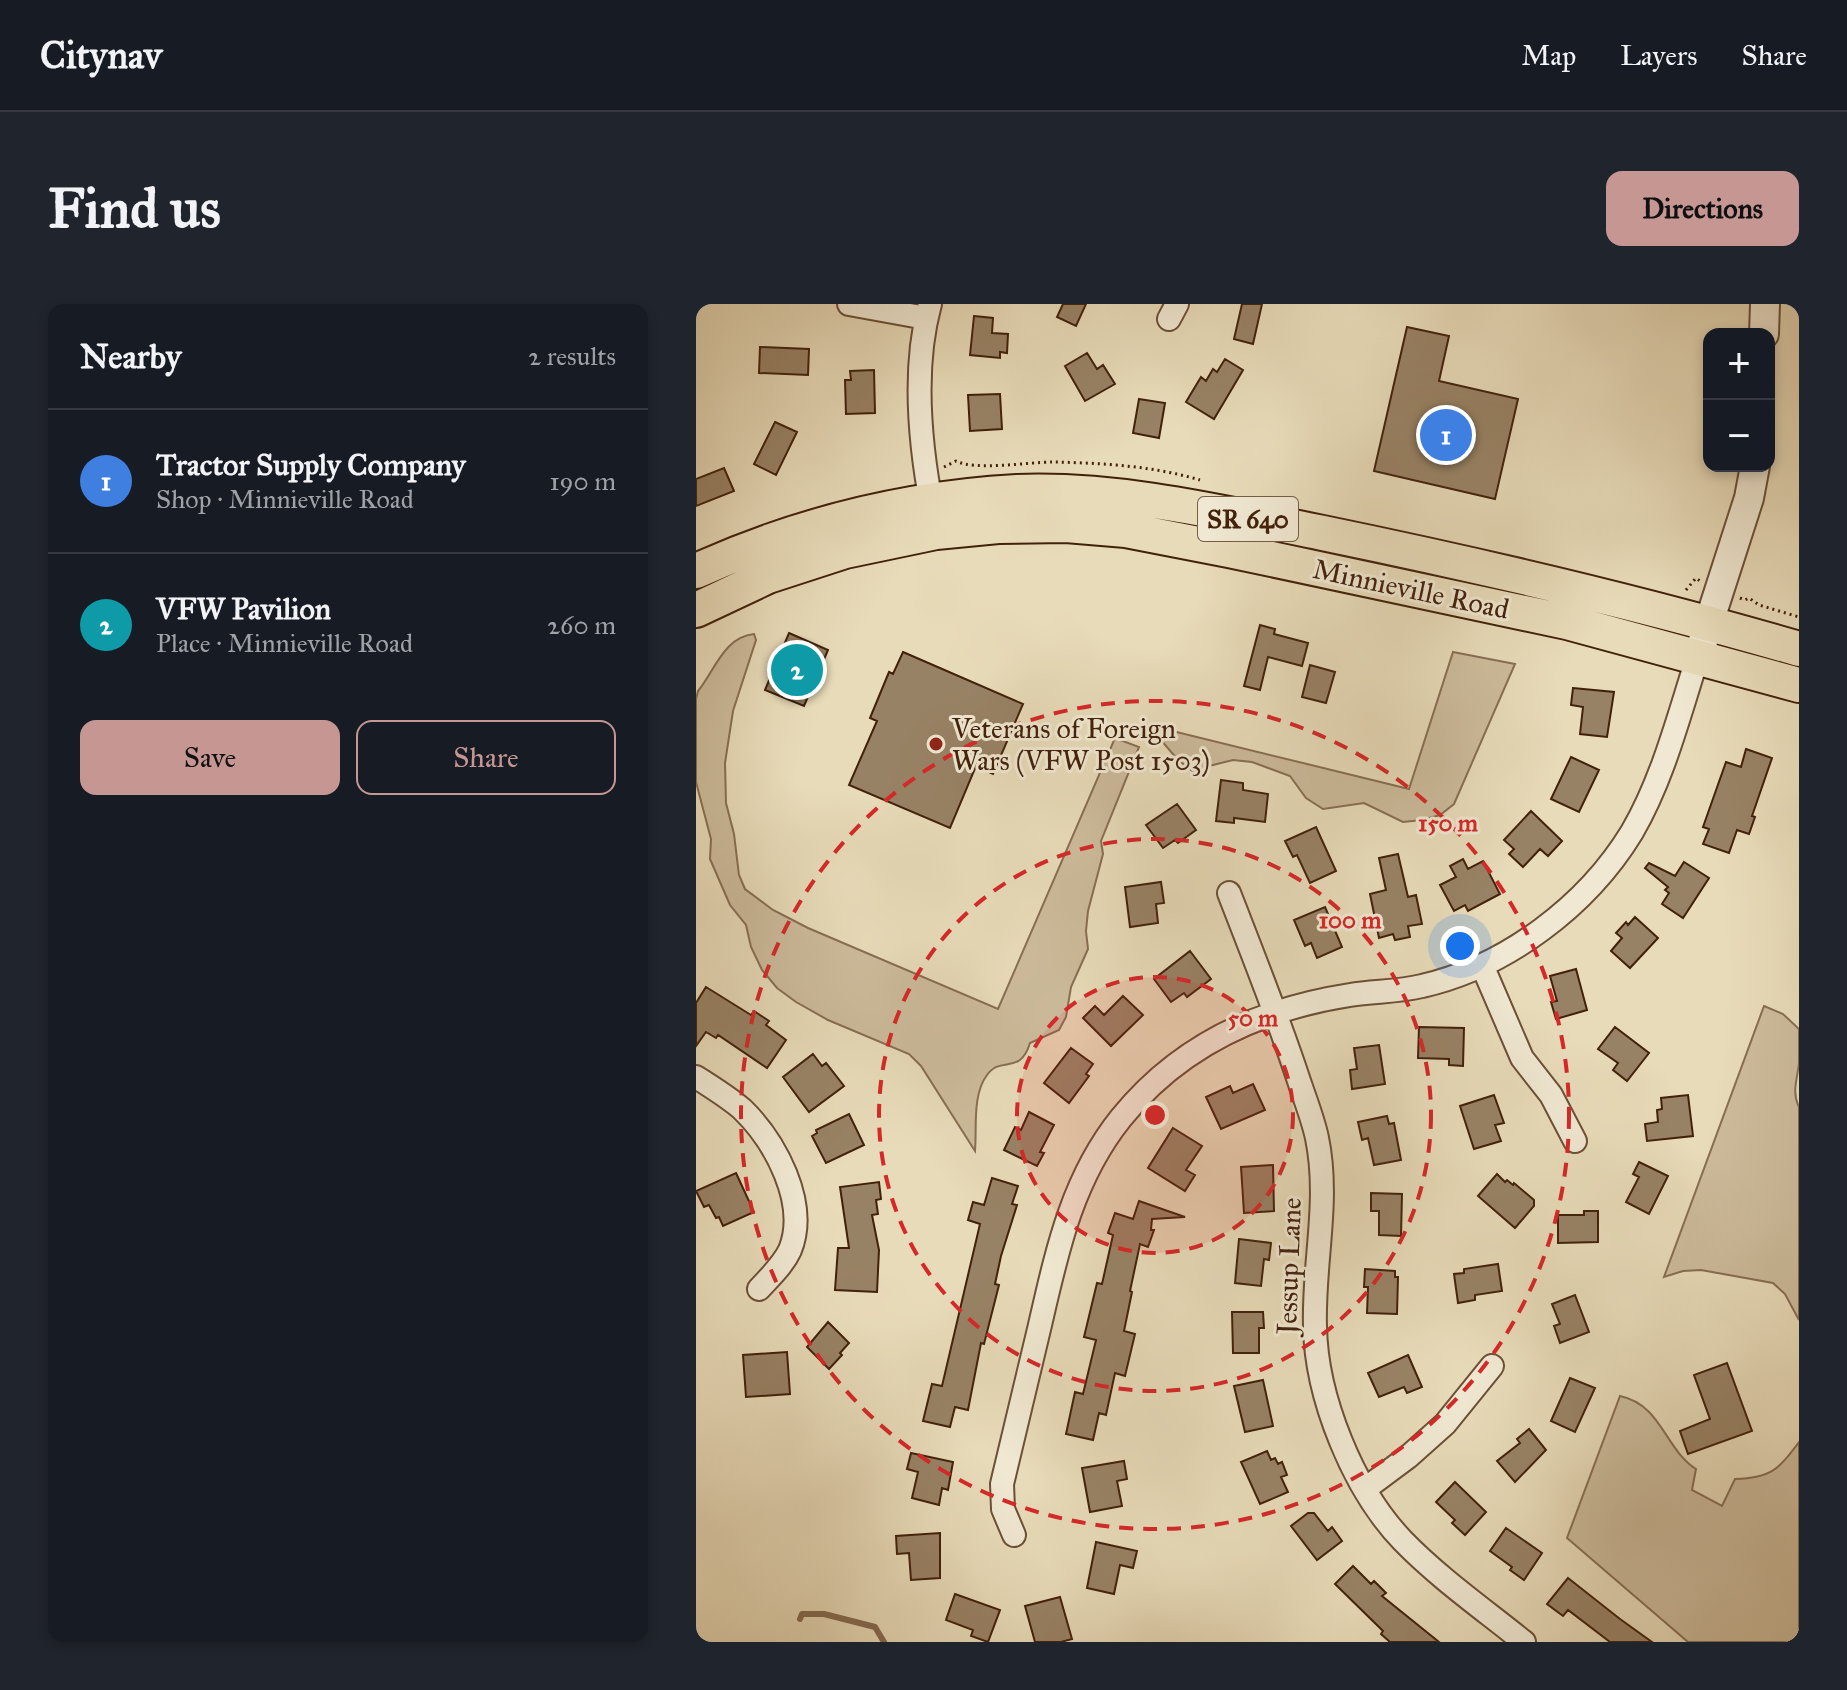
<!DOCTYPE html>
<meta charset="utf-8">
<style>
:root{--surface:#171b24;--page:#20242c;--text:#f1f3f6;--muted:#9ea1a6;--line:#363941;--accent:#c59692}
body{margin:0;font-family:"IM FELL Great Primer",serif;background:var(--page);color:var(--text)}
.controls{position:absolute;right:24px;top:24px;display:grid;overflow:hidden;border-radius:16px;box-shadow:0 4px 12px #0003}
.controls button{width:72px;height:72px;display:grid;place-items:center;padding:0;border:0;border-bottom:2px solid var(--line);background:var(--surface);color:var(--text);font:40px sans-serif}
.you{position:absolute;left:764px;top:642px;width:28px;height:28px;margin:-20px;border:6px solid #fff;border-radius:50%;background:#1a73e8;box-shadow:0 0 0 12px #1a73e833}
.badge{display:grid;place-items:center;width:52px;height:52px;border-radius:50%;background:var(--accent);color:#fff;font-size:26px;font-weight:700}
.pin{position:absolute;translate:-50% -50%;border:4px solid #fff;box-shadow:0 2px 8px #0006}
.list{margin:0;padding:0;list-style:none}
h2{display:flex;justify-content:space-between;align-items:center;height:104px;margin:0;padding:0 32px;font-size:34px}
h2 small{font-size:26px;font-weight:400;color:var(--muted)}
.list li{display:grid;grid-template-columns:52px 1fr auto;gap:24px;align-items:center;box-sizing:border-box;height:144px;padding:0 32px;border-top:2px solid var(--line)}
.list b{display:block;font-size:30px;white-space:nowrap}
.list p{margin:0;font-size:26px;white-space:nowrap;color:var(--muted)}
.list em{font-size:26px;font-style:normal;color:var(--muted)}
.actions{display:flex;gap:16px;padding:24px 32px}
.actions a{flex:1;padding:18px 0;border:2px solid var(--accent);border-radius:16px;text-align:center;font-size:28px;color:var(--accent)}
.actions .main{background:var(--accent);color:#111}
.map{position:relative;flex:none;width:1103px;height:1338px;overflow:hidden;border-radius:16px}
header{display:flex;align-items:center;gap:48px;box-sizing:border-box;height:112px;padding:0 40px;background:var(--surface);border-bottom:2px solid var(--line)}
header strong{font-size:38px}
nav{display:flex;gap:44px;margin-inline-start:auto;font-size:28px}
.intro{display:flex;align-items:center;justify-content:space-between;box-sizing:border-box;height:192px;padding:0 48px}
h1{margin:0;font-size:56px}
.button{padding:20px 36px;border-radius:16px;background:var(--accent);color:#111;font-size:28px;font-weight:700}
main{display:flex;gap:48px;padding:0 48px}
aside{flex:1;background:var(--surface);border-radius:16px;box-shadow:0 4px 12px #0003}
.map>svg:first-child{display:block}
</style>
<header>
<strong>Citynav</strong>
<nav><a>Map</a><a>Layers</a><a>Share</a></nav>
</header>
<div class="intro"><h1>Find us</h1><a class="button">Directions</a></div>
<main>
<aside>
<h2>Nearby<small>2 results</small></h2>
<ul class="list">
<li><span class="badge" style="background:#3f7fe0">1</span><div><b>Tractor Supply Company</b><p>Shop · Minnieville Road</p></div><em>190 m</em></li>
<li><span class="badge" style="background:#0f9aa8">2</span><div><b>VFW Pavilion</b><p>Place · Minnieville Road</p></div><em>260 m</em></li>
</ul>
<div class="actions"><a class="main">Save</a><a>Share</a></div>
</aside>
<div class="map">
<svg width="1103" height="1338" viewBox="0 0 1103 1338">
<rect width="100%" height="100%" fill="#e8dbb9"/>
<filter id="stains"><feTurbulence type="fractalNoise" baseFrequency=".0025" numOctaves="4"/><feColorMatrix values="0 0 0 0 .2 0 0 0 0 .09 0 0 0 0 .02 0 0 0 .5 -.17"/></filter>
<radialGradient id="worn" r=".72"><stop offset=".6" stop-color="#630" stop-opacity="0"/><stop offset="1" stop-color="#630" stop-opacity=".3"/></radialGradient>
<path fill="#ccbb9b" stroke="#876e53" stroke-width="2" d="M58 330 60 336 37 407 29 459 30 499 38 530 43 571 49 585 77 606 112 624 302 705 419 434 443 443 405 537 407 550 392 607 390 627 392 645 375 683 370 713 363 726 334 739C324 772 305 751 291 771 276 791 281 824 279 847L225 762 213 750 132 716 100 698 81 684 66 666 55 643 50 621 34 601 14 555 15 535 0 478V395L2 387C19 366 28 333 58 330Z
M757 348 819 360 758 500 744 511 726 516 707 518 668 499 627 505 610 494 594 472 556 458 537 456 513 462 503 472 482 456 452 421 713 485Z
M1068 702 1087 710 1103 725C1103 736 1103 747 1103 758 1102 774 1095 787 1103 803V1016L1089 990 1077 979 1005 966 987 967 968 973Z
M924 1092C966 1101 968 1144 1000 1165L996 1186 1026 1202 1039 1175C1075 1174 1082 1166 1103 1138V1338H992L871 1234Z"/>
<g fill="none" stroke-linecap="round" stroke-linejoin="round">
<path stroke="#846b50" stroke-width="6" d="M104 1315 106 1310H128L179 1323 188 1338"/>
</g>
<path fill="#988265" stroke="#42210b" stroke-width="2" d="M367 0H390L380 22 361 13Z
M546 0H566L557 40 538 35Z
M278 12 297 14 296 29 312 30 311 49 304 48V54L274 51Z
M711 23 753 32 743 77 822 95 799 195 678 167Z
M64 43 113 45 112 71 63 69Z
M391 49 401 65 407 61 419 80 389 97 369 62Z
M529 55 547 66 518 115 490 98 505 73 510 77 517 65 521 68Z
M178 66 179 109 150 110 149 76H155L154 67Z
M304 90 306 125 274 127 272 91Z
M443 95 469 99 463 134 437 129Z
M79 118 101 128 80 171 58 160Z
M28 164 38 187 0 202V175Z
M564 321 579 325 578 330 612 339 606 362 572 353 564 386 548 382Z
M93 329 132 346 108 402 69 386Z
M207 348 327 400 297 470 280 462 254 524 153 481 181 417 174 414 193 368 197 370Z
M614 361 639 368 630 399 606 393Z
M877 384 918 388 911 433 884 430 887 403 875 401Z
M1050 445 1076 454 1056 512 1059 513 1053 530 1041 526 1033 549 1007 540 1013 525 1007 523 1030 458 1045 463Z
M875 453 903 466 883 508 855 495Z
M525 476 547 479V486L572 490 569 518 538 514V519L520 517Z
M481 500 500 526 482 539 479 536 467 544 450 521Z
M835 507 866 537 852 552 844 545 827 563 813 550 818 545 808 536Z
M620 523 640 567 614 579 601 551 597 553 589 537Z
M702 550 712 593 720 591 726 620 712 622 714 633 699 636 697 630 683 634 674 590 690 586 683 554Z
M767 555 772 565 787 557 804 590 772 607 769 601 758 607 744 581 760 573 754 562Z
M988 558 1013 574 987 614 966 600 973 589 969 586 972 583 949 564 953 559 979 572Z
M465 578 468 599 460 600 462 619 434 623 429 583Z
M629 603 646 643 621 654 615 639 609 642 598 616Z
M939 613 962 634 934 664 915 647 926 634 920 629 930 618 932 621Z
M494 647 515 675 491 693 488 689 475 698 458 675Z
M880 665 891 706 860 715 855 698 861 697 854 672Z
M10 683 55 711 58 707 73 717 70 721 90 736 71 764 22 731 20 734 10 728 0 742V699Z
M427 692 447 711 415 742 387 714 399 702 408 711Z
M723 723 768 724 767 762 753 761V755L722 754Z
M919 723 953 749 931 777 917 766 922 759 902 745Z
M683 741 689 780 656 785 654 766 661 765 658 744Z
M375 744 397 760 390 770 393 772 373 799 348 779Z
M117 750 126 762 130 759 148 782 113 808 87 773Z
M557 780 569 806 525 825 510 793 534 782 537 789Z
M798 791 808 819 799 821 805 837 778 845 764 802Z
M992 791 997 832 951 837 949 820 962 818 961 806 966 805 965 794Z
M333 808 358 821 344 848 348 849 341 862 308 846 319 823 325 826Z
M153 810 168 841 130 859 116 832 121 829 120 826Z
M691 812 693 820 698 819 705 856 678 861 672 834 666 836 662 818Z
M477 824 506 842 490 866 499 871 489 887 452 864Z
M943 858 972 872 953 910 930 898 943 873 937 870Z
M577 861 578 907 548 909 545 863Z
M40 869 58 908 27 922 23 913 20 914 13 901 8 903 0 887Z
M801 870 809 878 811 876 817 881 818 879 838 896V902L819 924 782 892Z
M296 874 322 882 316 900 321 901 305 952 299 980 303 981 288 1040 285 1039 272 1106 259 1103 254 1123 227 1117 236 1080 246 1082 284 920 272 916 277 898 288 901Z
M183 878 185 895 180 896 182 910 176 911 183 946 181 988 139 986 142 944H153L144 883Z
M675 889 706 890 705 932 683 931V907H675Z
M443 897 489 913 456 915 455 926H458L452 943 444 940 434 987 436 988 428 1027 439 1030 429 1072 419 1069 410 1111 403 1109 397 1136 370 1130 379 1088 387 1090 400 1036 388 1033 401 979 406 980 417 931 412 929 419 909 437 915Z
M888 907H902V938L862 939V911H888Z
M543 935 575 939 573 956 568 955 565 982 539 979Z
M802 960 806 987 779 991V996L762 999 758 970 768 969V965Z
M669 965 699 967V973H702L701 1010 671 1009 672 983H668Z
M879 991 893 1028 864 1039 858 1022 864 1020 856 1000Z
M536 1008H567L568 1024H563V1049H537Z
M132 1018 153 1039 144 1049 146 1051 133 1065 111 1043Z
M91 1048 94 1090 50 1093 47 1051Z
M712 1051 726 1083 711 1089 708 1083 683 1093 672 1069Z
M1031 1059 1056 1127 992 1150 984 1127 1014 1115 998 1071Z
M874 1074 899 1084 879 1128 855 1117Z
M567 1076 577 1122 549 1128 538 1082Z
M833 1125 850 1146 819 1178 801 1157 824 1139 821 1135Z
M571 1147 575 1156 579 1154 582 1160 586 1158 591 1171 585 1173 592 1188 564 1200 545 1158Z
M215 1149 257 1158 252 1186 246 1184 243 1201 216 1194 222 1168 211 1165Z
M428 1157 431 1175 421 1177 426 1202 394 1208 386 1164Z
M759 1178 790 1208 769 1231 756 1219 759 1216 740 1198Z
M612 1209H618L632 1227 636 1223 646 1237 621 1256 595 1222Z
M810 1224 846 1249 828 1276 814 1266 816 1263 794 1247Z
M244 1229V1274L215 1276 213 1249 201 1250 200 1232Z
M400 1238 441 1247 437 1264 424 1261 418 1290 391 1284Z
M657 1262 675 1280 678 1277 690 1289 686 1292 743 1338H694L685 1330 687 1327 639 1280Z
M872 1274 924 1315 956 1338H914L872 1306 867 1312 851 1300Z
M259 1290 304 1306 292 1338 275 1332 277 1326 250 1316Z
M364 1293 376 1335 365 1338H339L329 1302Z"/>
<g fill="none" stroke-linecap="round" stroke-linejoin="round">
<g stroke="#6c5036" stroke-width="26">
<path id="minor" d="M153 0 230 14
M234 0C216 65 224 143 237 209
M473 15 481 0
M533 589C557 651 582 713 603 777 609 795 617 815 621 834 634 897 617 959 619 1022 620 1093 657 1185 707 1237 743 1274 787 1305 828 1338
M786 661 826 754 855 791 879 837
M0 773C16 783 32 793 46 805 79 837 113 899 94 946 87 961 74 973 63 985
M669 1185 712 1153 749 1120 796 1062
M318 1231 307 1205 306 1180C319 1127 331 1074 344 1021 361 947 376 875 425 814 483 742 563 705 654 691 678 687 702 688 726 682 810 663 891 602 936 528 967 475 983 411 1002 352"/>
</g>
<g stroke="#6c5036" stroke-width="32">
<path id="tertiary" d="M1068 30 1069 0
M1007 337 1053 194 1059 162"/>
</g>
<g stroke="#42210b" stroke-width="38">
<path id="primary" d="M0 267C102 221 210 194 321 188 423 184 528 209 627 229 787 262 946 299 1103 345
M0 306 72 272 149 247 240 228 302 222 370 221 430 226 533 246 871 318 1103 381"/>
</g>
<path stroke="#42210b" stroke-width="3" stroke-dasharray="2 4" stroke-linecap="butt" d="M248 163 260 157C279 167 333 158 357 158 406 159 457 162 504 176
M990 286 1000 274 1004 277
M1044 294 1049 296 1053 294 1063 301 1103 313"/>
<use href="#minor" stroke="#f0e8d2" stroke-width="22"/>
<use href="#tertiary" stroke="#f0e8d2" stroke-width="28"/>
<use href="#primary" stroke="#e8dbb9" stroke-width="34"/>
</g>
<circle cx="459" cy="811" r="138" fill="#d62828" fill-opacity=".12"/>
<g fill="none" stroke="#d62828" stroke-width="4" stroke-dasharray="14 10">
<circle cx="459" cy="811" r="138"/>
<circle cx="459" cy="811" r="276"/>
<circle cx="459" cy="811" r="414"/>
</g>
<circle fill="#8f2418" stroke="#f0e8d2" stroke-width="3" cx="240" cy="440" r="8"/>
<g text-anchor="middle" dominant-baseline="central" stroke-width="6" stroke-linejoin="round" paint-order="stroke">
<rect fill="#f0e8d2" stroke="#765d47" stroke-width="2" x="502" y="193" width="100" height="44" rx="6"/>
<g font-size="26" font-weight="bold" fill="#42210b">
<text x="552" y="215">SR 640</text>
</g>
<g font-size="28" fill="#42210b" stroke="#f0e8d2">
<text transform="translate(715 285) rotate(12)">Minnieville Road</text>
<text transform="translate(593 962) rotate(-88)">Jessup Lane</text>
</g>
<g font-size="28" fill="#42210b" stroke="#f0e8d2" text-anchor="start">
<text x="256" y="424">Veterans of Foreign<tspan x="256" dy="32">Wars (VFW Post 1503)</tspan></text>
</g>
</g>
<circle cx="459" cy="811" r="12" fill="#d62828" stroke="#f0e8d2" stroke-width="4"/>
<g font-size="24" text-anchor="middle" font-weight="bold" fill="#d62828" stroke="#f0e8d2" stroke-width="6" stroke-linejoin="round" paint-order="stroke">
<text x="752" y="527">150 m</text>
<text x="654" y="624">100 m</text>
<text x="557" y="722">50 m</text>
</g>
<rect width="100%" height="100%" filter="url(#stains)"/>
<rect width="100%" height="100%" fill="url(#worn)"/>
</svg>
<div class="controls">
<button>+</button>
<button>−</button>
</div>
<div class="you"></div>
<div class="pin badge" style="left:750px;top:131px;background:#3f7fe0">1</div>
<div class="pin badge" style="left:101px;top:366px;background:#0f9aa8">2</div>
</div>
</main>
